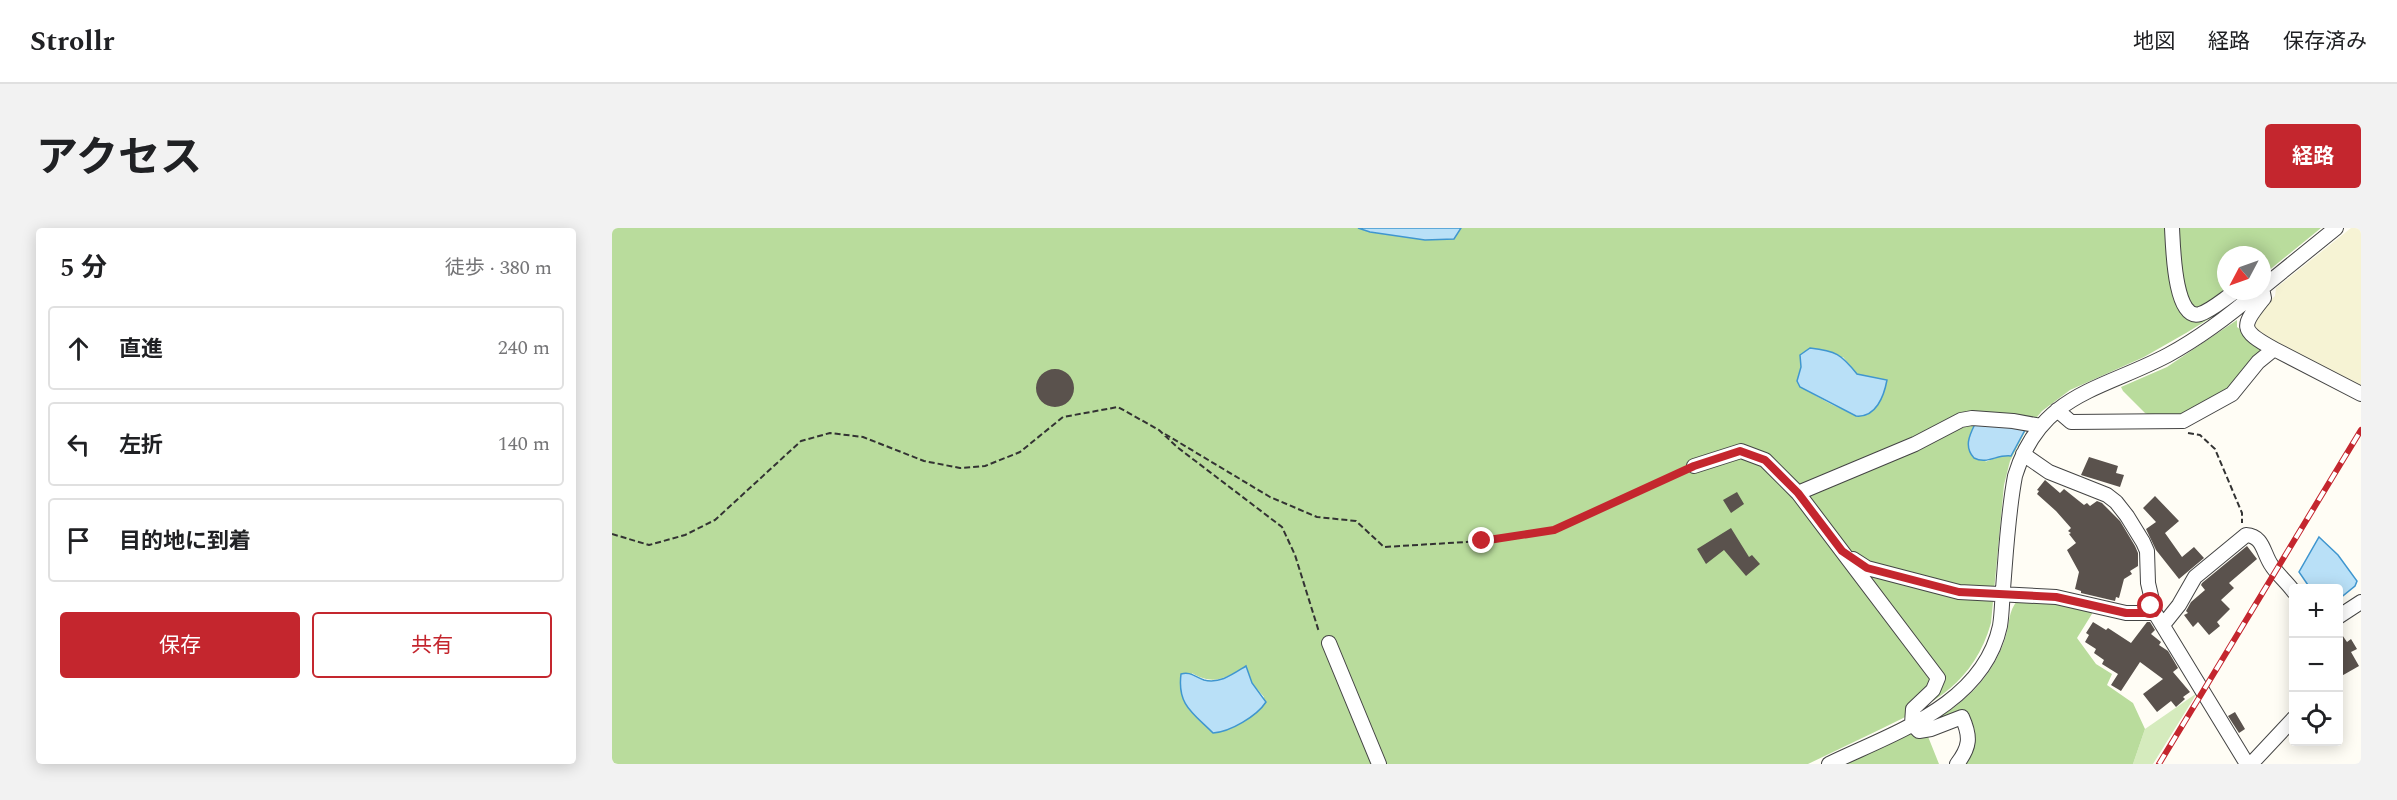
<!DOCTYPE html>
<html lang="ja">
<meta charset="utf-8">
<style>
:root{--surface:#fff;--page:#f2f2f2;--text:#202124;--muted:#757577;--line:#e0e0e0;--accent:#c4262e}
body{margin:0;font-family:Spectral,"Noto Sans JP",serif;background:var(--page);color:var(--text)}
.controls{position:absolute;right:18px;bottom:18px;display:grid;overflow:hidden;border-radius:6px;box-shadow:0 3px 15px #0003}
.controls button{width:54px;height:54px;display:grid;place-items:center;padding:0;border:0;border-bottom:2px solid var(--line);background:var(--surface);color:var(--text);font:30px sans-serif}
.compass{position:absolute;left:1605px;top:18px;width:54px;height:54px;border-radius:50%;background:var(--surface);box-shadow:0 3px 15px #0003;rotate:229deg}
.stop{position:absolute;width:18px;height:18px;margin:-14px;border:4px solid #c4262e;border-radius:50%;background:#fff}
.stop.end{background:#c4262e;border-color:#fff;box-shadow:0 2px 6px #0008}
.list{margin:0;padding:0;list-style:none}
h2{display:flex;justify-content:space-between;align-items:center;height:78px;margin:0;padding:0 24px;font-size:26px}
h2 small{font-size:20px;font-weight:400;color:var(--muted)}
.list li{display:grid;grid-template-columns:39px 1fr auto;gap:18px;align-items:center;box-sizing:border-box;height:84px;margin:0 12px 12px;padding:0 12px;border:2px solid var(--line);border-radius:6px}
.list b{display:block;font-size:22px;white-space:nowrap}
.list em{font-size:20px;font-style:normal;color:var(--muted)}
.actions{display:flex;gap:12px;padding:18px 24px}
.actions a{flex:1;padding:14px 0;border:2px solid var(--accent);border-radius:6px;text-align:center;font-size:21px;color:var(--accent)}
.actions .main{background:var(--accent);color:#fff}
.icon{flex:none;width:33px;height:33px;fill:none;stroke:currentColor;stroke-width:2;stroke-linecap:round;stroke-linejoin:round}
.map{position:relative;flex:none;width:1749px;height:536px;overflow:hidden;border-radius:6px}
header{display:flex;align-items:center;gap:36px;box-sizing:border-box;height:84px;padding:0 30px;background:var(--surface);border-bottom:2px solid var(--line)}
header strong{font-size:28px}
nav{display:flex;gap:33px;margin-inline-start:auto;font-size:21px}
.intro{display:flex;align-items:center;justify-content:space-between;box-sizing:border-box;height:144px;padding:0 36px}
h1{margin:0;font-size:42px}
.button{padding:15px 27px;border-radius:6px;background:var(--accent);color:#fff;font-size:21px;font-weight:700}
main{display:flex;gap:36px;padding:0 36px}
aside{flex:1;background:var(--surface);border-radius:6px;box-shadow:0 3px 15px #0003}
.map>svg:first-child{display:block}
</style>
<header>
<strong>Strollr</strong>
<nav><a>地図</a><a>経路</a><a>保存済み</a></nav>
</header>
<div class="intro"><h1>アクセス</h1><a class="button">経路</a></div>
<main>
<aside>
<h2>5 分<small>徒歩 · 380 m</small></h2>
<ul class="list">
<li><svg class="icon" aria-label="ahead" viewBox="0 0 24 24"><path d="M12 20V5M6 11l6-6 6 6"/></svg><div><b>直進</b></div><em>240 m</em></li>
<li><svg class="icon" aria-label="left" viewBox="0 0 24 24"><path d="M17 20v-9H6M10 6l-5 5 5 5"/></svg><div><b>左折</b></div><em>140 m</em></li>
<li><svg class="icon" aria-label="arrive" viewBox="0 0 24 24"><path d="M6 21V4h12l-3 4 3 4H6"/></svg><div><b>目的地に到着</b></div></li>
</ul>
<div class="actions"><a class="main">保存</a><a>共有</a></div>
</aside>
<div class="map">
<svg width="1749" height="536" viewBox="0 0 1749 536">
<rect width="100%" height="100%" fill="#fffdf5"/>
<path fill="#f6f3d4" d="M1739 0H1749V162L1641 102 1643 87 1663 68 1664 60Z"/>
<path fill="#d5ebbd" d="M1585 465 1541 536H1521L1533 501Z"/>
<path fill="#b9dc9c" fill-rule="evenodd" d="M0 0H746L758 4 813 12 849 0H1709L1650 48V27H1614V63H1633L1610 83 1574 105 1532 129 1458 162 1430 183 1414 202 1398 233 1392 257 1379 395C1362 454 1323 475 1271 500 1246 512 1221 524 1196 536H0ZM1231 129 1245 146 1274 152C1271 165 1268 181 1254 187 1244 191 1190 163 1185 153L1189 139ZM1413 202 1399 228 1391 227 1373 234ZM634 438 640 455 652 469 640 487 609 504 580 445C601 458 615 450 634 438Z
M1625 92V99L1654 121 1625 155 1570 190 1541 189 1533 185 1511 163 1509 159 1555 139Z
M1409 368 1483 381 1465 410 1484 436 1500 446 1495 457 1521 475 1533 501 1521 536H1349L1351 486 1312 498C1350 478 1379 452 1393 411 1399 392 1395 383 1409 368Z
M1296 505 1315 506 1327 536H1235Z"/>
<path fill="#b9e0f7" stroke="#3f96cf" stroke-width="1.5" d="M746 0H849L842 11 813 12 758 4Z
M1198 120C1224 123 1229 126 1245 146L1275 152C1272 168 1264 190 1244 188L1188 159 1185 153 1189 139 1188 127Z
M1363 196H1390L1413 202 1399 228C1385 226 1375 237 1362 230 1352 219 1357 208 1363 196Z
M1707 309 1726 327 1745 353 1743 358 1727 371 1726 361 1698 360 1687 344Z
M634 438 640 455 654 474C645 488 618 504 601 505 581 485 565 477 569 446 578 443 583 449 592 452 608 456 621 446 634 438Z"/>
<path fill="#5a524d" d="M424 160a19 19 0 1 1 38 0a19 19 0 1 1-38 0Z
M1477 229 1506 238 1504 245 1512 247 1508 259 1469 247Z
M1433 252 1448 265 1452 261 1472 277 1475 275 1478 278 1485 273 1490 275 1508 293 1523 318 1526 325V338L1518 343 1520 346 1512 351 1507 370 1504 369 1503 373 1469 365V363L1463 361 1467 344 1455 322 1464 315 1457 306 1459 305 1456 303 1459 300 1444 283 1425 266 1427 263 1425 262Z
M1125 264 1132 276 1119 285 1111 272Z
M1543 268 1567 293 1553 305 1570 329 1582 319 1592 330 1567 351 1544 322 1534 301 1544 294 1531 280Z
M1119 300 1137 329 1140 327 1148 336 1134 348 1112 322 1094 336 1085 321Z
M1635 318 1645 331 1617 355 1622 360 1609 372 1618 381 1605 394 1608 398 1597 407 1586 394 1581 399 1572 387 1576 385 1574 383 1579 374 1593 362 1589 357 1590 355Z
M1481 394 1494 402 1496 400 1519 415 1535 394H1538L1543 402 1539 406 1549 414 1547 417 1556 423 1566 440 1561 444 1578 464 1571 469 1573 471 1564 479 1559 473 1545 484 1531 466 1551 451 1528 434 1509 463 1499 457 1506 446 1490 436 1492 432 1482 425 1484 421 1473 414 1477 407 1474 405Z
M1726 401 1735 414 1739 411 1745 421 1739 424 1747 438 1726 450Z
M1623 484 1633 501 1627 505 1616 488Z"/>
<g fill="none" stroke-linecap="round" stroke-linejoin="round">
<g stroke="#444" stroke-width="16">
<path id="street" d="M1560 0C1561 16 1562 94 1588 86 1600 82 1613 70 1624 63
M1650 60 1724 0
M1650 60 1652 70C1629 98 1627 102 1662 121
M1445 182 1459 194 1571 193 1620 166 1646 134 1662 121 1749 166
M1411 226 1437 244 1495 267 1504 274 1515 288 1531 314 1535 323 1536 355 1543 385 1635 536
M1082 238 1129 223 1153 232 1186 265 1326 450 1321 462 1301 481 1300 496 1307 503 1319 501 1350 489C1359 509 1358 519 1345 536
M1186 265 1303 216 1349 192 1360 190 1401 193 1429 198
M1241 331 1255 340 1347 364 1444 369 1514 385H1543
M1726 389 1749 374
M1551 397 1567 377 1583 349 1634 307C1652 308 1651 326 1660 338 1666 347 1675 354 1682 364
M717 415 767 536
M1217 536C1281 505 1371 477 1388 398 1390 386 1390 373 1391 361 1394 324 1396 285 1403 248 1428 165 1490 162 1556 127 1589 109 1618 87 1646 63
M1639 536 1682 490"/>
</g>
<path stroke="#333" stroke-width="2" stroke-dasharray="6 3" stroke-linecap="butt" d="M1576 205 1588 207 1603 221 1630 285V295
M553 206 658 269 705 289 744 293 772 319 870 313 942 302 1071 243
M0 306 37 317 73 307 103 292 189 213 218 205 251 209 312 233 348 240 373 238 408 224 451 189 506 179 547 202 565 219 670 299 683 327 707 404"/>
<use href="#street" stroke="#fff" stroke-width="14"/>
<g stroke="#c4262e" stroke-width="6">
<path id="rail" d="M1547 536 1749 202"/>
</g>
<use href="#rail" stroke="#fff" stroke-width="4" stroke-dasharray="11" stroke-linecap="butt"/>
</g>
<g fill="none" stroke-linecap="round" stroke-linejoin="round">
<path stroke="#c4262e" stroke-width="8" d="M870 313 942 302 1082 238 1128 223 1153 232 1186 265 1230 323 1255 340 1347 364 1444 369 1514 385H1543L1539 378"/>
</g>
</svg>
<div class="controls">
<button>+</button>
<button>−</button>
<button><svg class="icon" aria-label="locate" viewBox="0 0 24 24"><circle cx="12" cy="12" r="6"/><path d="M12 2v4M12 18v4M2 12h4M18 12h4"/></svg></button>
</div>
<svg class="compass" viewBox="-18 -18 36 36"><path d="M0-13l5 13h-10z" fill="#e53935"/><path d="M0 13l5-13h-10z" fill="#757577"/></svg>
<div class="stop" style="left:1539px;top:378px"></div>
<div class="stop end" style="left:870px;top:313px"></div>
</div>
</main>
